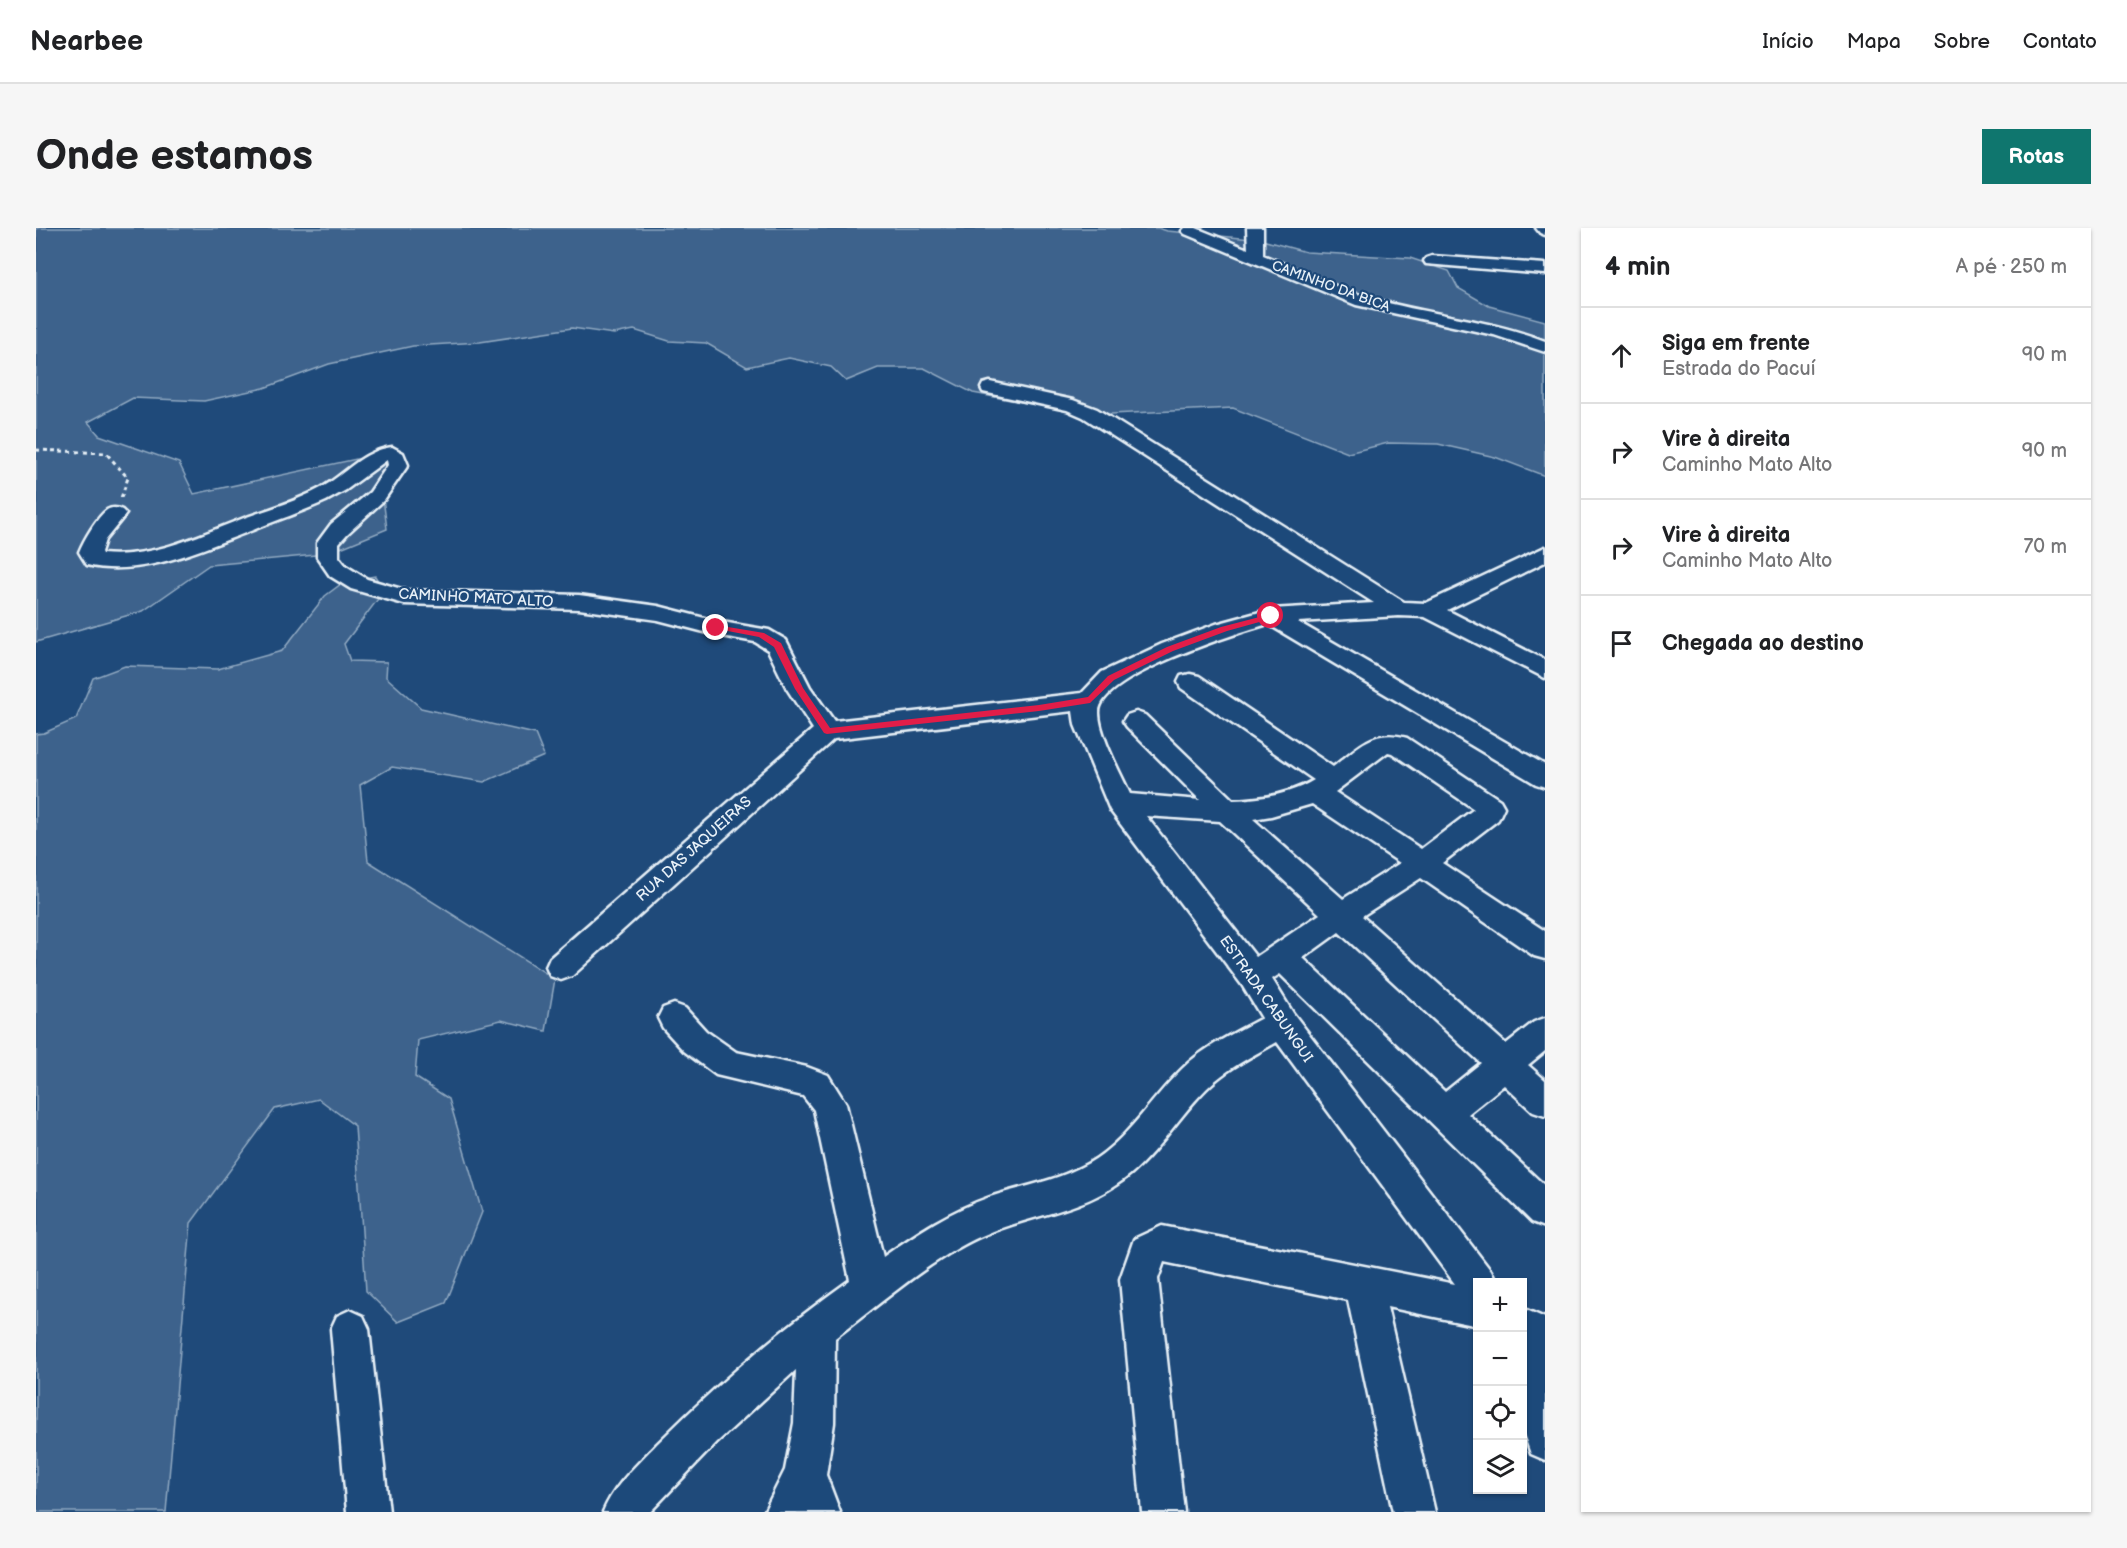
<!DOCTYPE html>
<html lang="pt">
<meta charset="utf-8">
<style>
:root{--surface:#fff;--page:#f6f6f6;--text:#202124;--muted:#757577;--line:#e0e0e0;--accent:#0f766e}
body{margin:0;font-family:"Balsamiq Sans",sans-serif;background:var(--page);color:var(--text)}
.controls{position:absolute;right:18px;bottom:18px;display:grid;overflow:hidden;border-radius:0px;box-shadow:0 2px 4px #0004}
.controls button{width:54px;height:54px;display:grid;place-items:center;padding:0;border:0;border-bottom:2px solid var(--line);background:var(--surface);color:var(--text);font:30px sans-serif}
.stop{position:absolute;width:18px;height:18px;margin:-14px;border:4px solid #e11d48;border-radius:50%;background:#fff}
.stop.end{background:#e11d48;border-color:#fff;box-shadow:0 2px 6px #0008}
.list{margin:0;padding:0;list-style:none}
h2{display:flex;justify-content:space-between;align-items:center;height:78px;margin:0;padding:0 24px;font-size:26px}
h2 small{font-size:20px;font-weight:400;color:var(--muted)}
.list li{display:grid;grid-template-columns:39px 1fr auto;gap:18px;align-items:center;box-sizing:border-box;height:96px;padding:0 24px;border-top:2px solid var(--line)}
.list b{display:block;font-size:22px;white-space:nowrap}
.list p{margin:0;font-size:20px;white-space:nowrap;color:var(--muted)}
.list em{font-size:20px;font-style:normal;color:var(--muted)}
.icon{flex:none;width:33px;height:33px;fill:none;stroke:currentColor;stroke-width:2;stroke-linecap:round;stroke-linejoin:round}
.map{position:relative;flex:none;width:1509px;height:1284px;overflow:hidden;border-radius:0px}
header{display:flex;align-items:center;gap:36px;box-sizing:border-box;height:84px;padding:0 30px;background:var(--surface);border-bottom:2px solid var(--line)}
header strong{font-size:28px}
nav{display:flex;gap:33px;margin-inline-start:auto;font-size:21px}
.intro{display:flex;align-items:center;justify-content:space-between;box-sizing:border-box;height:144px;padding:0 36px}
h1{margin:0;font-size:42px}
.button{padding:15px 27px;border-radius:0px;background:var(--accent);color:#fff;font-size:21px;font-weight:700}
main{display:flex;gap:36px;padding:0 36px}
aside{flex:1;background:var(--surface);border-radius:0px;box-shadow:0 2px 4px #0004}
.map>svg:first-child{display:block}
</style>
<header>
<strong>Nearbee</strong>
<nav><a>Início</a><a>Mapa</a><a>Sobre</a><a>Contato</a></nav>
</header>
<div class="intro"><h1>Onde estamos</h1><a class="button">Rotas</a></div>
<main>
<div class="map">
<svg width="1509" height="1284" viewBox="0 0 1509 1284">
<rect width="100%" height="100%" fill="#1f4a7a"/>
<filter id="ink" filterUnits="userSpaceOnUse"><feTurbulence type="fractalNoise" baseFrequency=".0167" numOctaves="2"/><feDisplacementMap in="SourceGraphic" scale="12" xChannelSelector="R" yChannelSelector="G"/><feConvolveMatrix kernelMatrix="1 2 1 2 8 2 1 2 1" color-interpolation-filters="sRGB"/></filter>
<g filter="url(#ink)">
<path fill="#3c628c" stroke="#92aac2" stroke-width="1.5" d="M0 0H1122L1131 3 1226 12 1270 24 1374 30 1413 43 1422 60 1453 78 1509 93V248L1459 229 1402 216 1352 215 1312 225 1197 180 1055 187 937 165 888 140H842L810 153 795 139 753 130 711 139 670 115 633 113 598 102 578 106 536 100 444 114 377 118 293 136 228 160 168 173 97 170 52 194 63 207 143 235 158 266 339 227 358 240 347 270 351 301 290 326 173 337 107 383 0 414Z
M339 348 348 363 308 416 314 433 351 434 350 449 385 480 499 506 508 528 448 554 356 539 324 557 332 633 519 751 510 803 465 792 382 812 379 849 413 871 446 984 410 1075 362 1094 330 1063 319 898 283 871 239 881 155 995 130 1284H0V506L8 505 40 491 57 450 89 438 182 441 246 423 289 368 309 353Z"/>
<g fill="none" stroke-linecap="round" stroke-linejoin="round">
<g stroke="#e8f1f8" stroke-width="5">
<path id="minor" d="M1149 0H1160L1212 21 1211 0H1227V27C1262 41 1298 60 1334 70 1392 87 1453 91 1509 113V124L1458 107 1320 77 1149 6 1146 3Z
M1500 0H1509V7L1504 5Z
M1396 28 1509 36V46L1390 36 1388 33 1390 30Z
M954 154 1037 172 1061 181 1368 374 1390 375 1509 319V334L1411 382 1509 432V450L1389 389 1363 388 1262 394 1509 537V559L1500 556 1232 396C1201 405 1062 448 1063 485 1063 506 1085 546 1094 566L1164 572 1091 499 1087 493 1091 487 1100 484 1109 487 1197 572C1225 571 1253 567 1278 552L1145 460 1142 454 1145 448 1154 446 1163 448 1297 539C1322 520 1337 500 1371 510L1464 572 1468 579 1462 592 1406 635 1509 703V731L1498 728 1385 650 1326 688 1470 816 1498 794 1509 790V823L1492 837 1509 852V888L1497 884 1468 857 1432 886 1509 958V999L1496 994 1244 746 1236 751 1257 785 1455 1043 1460 1054H1442V1098L1351 1079 1399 1284H1357L1312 1072 1128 1034 1122 1051 1148 1284H1106L1084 1051 1098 1011 1126 998 1419 1056 1241 814C1216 828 1190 841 1170 861 1139 892 1117 933 1080 957 1040 984 991 988 948 1007 900 1027 841 1078 799 1110L798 1195 790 1247 804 1284H728L749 1242 758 1195 760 1142 681 1214 614 1284H567C578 1257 601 1237 621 1216 681 1156 745 1101 814 1052L778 882 767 868 680 847 648 823 627 800 622 790 627 780 638 776 649 780 670 803 700 824 771 839 792 847 810 876 847 1029C881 1005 914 983 954 969 987 958 1022 953 1053 935 1091 913 1114 872 1146 841 1168 819 1198 805 1226 790L1206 757 1074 582 1039 497 1037 483 798 511 536 748 525 752 514 748 510 739 514 730 777 501 751 461 732 422 719 414 680 407 622 392 543 381 368 376 315 361 294 348 281 329V315L295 296 334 264 352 237 351 232 310 262 290 273C266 284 241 292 217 302 166 321 106 350 51 337L43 324C48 312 61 289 71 282 76 279 82 280 86 282L90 286 69 312 65 324 66 326C115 331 164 307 208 290 234 281 261 273 285 260 310 246 326 223 356 219L367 225 372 237 348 272 311 306 303 315V329L310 338 331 351 369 362 543 367 622 378 680 393 733 402 750 412 774 459 798 493 1046 465 1066 444 1126 416 1180 396 1235 381 1338 375 1047 189 1031 182 947 164 945 160 947 156ZM1352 524 1356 525 1438 581 1385 621 1299 564ZM1276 576 1364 635 1307 671 1217 591 1235 588ZM1110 588 1184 593 1284 686 1220 729ZM1303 704 1445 835 1409 864 1267 730Z
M1486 1080 1509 1090V1232L1495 1226 1486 1200Z
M314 1082 327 1088 333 1101 353 1284H311L295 1101 301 1088Z"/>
</g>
<path stroke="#e8f1f8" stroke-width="3" stroke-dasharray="4 4" stroke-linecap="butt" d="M0 222 70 225 92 250 85 270"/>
<use href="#minor" fill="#1f4a7a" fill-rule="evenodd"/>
</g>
</g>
<path fill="#e11d48" d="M1235 386 1239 388 1238 390 1191 403 1137 423 1078 452 1054 475 1003 483 791 506 788 505 759 461 738 419 723 409 676 400 680 397 728 405 745 415 767 460 794 500 1003 477 1052 469 1072 448 1131 419 1185 399Z"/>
<g text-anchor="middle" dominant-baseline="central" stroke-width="4.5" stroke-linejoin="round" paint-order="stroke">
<g font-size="14" fill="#e8f1f8" stroke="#1f4a7a">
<text transform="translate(1295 58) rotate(20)">CAMINHO DA BICA</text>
</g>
<g font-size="15" fill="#e8f1f8" stroke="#1f4a7a">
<text transform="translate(440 370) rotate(3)">CAMINHO MATO ALTO</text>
<text transform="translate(658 621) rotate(-42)">RUA DAS JAQUEIRAS</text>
<text transform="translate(1230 771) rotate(55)">ESTRADA CABUNGUI</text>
</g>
</g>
</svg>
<div class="controls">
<button>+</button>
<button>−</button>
<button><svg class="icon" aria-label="locate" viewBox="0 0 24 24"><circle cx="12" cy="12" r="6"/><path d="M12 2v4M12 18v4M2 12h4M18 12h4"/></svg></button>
<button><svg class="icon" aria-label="layers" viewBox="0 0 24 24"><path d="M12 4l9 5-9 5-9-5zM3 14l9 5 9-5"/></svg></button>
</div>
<div class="stop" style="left:1235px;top:388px"></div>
<div class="stop end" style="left:680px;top:400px"></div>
</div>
<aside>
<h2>4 min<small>A pé · 250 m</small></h2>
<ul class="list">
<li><svg class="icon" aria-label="ahead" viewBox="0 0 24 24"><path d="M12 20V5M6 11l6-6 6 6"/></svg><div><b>Siga em frente</b><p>Estrada do Pacuí</p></div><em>90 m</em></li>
<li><svg class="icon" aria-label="right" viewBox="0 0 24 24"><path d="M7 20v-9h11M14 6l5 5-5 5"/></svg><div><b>Vire à direita</b><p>Caminho Mato Alto</p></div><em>90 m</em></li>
<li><svg class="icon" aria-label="right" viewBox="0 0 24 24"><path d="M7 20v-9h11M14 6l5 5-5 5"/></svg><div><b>Vire à direita</b><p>Caminho Mato Alto</p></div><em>70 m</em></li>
<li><svg class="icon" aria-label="arrive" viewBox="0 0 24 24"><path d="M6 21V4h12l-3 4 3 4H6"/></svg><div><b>Chegada ao destino</b></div></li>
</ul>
</aside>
</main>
